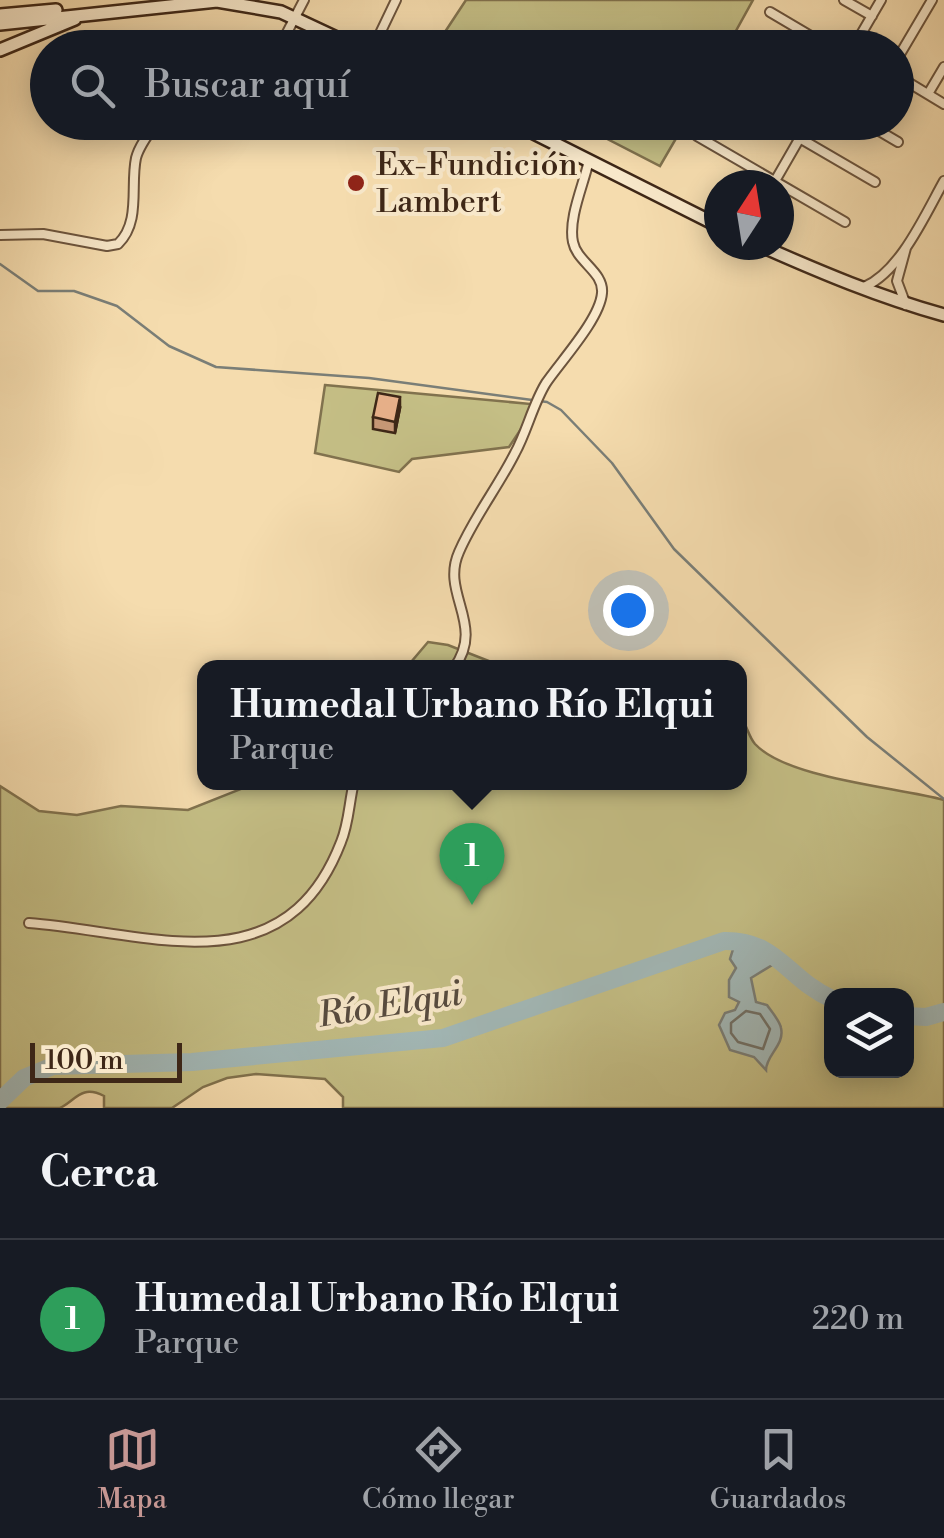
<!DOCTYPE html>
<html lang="es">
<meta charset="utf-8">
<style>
:root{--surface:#171b24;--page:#20242c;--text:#f1f3f6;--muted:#9ea1a6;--line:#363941;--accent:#c59692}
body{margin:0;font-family:"Libre Bodoni",serif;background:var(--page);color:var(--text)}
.controls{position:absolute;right:30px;bottom:30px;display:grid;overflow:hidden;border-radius:20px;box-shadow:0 5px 25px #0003}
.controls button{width:90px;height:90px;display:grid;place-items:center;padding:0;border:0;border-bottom:2px solid var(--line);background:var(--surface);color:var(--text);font:50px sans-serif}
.compass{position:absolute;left:704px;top:170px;width:90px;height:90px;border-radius:50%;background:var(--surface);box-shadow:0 5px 25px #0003;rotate:12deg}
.scale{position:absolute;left:30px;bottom:25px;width:152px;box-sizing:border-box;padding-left:10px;border:5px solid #3e2717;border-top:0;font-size:28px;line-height:35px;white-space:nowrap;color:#3e2717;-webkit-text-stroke:8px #f8e8ca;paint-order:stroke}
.you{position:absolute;left:628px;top:610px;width:35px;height:35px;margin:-25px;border:8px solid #fff;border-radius:50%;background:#1a73e8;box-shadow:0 0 0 15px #1a73e833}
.badge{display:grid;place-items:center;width:65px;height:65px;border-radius:50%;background:var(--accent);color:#fff;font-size:32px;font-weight:700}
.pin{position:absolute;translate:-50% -82px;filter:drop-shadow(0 2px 5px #0008)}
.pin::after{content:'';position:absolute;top:52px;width:35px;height:30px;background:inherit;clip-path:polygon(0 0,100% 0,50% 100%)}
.popup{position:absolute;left:197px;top:660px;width:550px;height:130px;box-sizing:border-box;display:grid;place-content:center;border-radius:20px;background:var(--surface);filter:drop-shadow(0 2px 8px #0005);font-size:32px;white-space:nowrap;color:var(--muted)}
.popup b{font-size:38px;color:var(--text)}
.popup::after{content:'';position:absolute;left:50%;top:100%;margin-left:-20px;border:20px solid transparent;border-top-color:var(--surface)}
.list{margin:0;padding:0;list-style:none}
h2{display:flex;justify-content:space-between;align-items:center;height:130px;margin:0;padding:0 40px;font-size:42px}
h2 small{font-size:32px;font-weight:400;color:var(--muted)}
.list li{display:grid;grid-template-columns:65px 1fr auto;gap:30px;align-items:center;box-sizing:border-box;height:160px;padding:0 40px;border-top:2px solid var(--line)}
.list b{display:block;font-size:38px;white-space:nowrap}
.list p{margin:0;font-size:32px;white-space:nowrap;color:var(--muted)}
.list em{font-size:32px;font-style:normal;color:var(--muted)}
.icon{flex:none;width:55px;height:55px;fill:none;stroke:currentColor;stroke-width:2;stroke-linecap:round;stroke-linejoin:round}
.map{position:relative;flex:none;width:944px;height:1108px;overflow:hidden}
.search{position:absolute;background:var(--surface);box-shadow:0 5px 25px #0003;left:30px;right:30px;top:30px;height:110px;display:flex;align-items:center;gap:25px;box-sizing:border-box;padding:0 35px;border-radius:55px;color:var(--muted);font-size:38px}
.sheet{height:290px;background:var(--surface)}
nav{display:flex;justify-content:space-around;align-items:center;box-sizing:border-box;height:140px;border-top:2px solid var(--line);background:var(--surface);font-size:28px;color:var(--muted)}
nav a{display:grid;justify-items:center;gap:5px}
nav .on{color:var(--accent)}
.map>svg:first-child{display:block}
</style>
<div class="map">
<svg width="944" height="1108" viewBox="0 0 944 1108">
<rect width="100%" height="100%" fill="#f5dcae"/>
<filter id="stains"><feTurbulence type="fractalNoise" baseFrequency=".002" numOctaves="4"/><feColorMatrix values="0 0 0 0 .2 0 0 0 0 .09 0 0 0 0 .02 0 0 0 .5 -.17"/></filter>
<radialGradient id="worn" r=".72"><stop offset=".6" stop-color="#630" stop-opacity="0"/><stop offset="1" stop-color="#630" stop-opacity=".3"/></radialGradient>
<path fill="#c4be85" stroke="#81724e" stroke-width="2.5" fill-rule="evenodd" d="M466 0H753L727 47H435Z
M556 123H685L660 166 580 125Z
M325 385 531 404 527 420 509 447 412 459 399 472 315 453Z
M428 642 448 645 504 667 406 668Z
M740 717C747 724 748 736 755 744 788 779 896 787 944 800V1108H343V1097L325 1079 256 1074 227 1078 203 1087 172 1108H104V1096C81 1084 75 1101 60 1108 50 1108 12 1108 0 1108V786L39 811 77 815 121 806 188 810 256 783 740 782ZM832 996H906V1070H832Z"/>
<path fill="#a2b8b7" stroke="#7a7e77" stroke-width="2.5" d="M735 943 767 956 774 964 751 978 756 1002 767 1005C771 1011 780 1021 781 1028 785 1045 766 1055 766 1070L754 1057 730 1050 719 1025 725 1013 735 1010 739 1002 729 997V980L736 968 730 959Z"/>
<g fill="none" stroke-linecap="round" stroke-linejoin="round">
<path stroke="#707067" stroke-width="2.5" d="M746 1011 760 1014 770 1029 763 1049 738 1042 731 1033V1023Z"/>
<path stroke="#7a7e77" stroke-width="2.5" d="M0 264 38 291H74L117 306 169 346 216 367 369 378 547 402 561 410 612 463 674 549 867 737 944 799"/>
<path stroke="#a2b8b7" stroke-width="18" d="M906 1016 926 1017 944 1012
M0 1101 24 1078 53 1066 192 1062 443 1038 724 941C778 940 787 979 832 999"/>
<g stroke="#6c543d" stroke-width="12">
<path id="street" d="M844 0 872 16
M770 12 831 48
M279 48 304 0
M373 48 396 0
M853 48 881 0
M896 61 932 0
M896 75 944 104
M928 94 944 67
M772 122 875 182
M864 122 898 142
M697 136 845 222
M775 181 809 122
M0 235 43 234 107 246 118 244C141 222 130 186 136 158 139 146 149 133 157 122
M906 248 897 281 906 305
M864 287C900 272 925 215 944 181
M454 668C486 624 440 594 459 552 474 517 498 487 515 453 527 431 533 404 546 383 561 361 600 319 602 293 604 272 577 262 573 242 568 218 584 184 589 160
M29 923C148 932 284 990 341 842 349 823 349 802 354 782"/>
</g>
<g stroke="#3e2717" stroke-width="16">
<path id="secondary" d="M0 15 56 10
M0 24 217 1 281 12 358 48
M0 50 75 19
M512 122 719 226
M759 245C820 272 879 297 944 315"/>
</g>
<use href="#street" stroke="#f8e8ca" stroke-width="8"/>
<use href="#secondary" stroke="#f8e8ca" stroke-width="11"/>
</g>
<path fill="#c89877" stroke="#3e2717" stroke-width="2.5" d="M400 408 395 433 373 429V417Z"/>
<path fill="#a27c61" stroke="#3e2717" stroke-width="2.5" d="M400 397V408L395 433V422Z"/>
<path fill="#e8b18a" stroke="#3e2717" stroke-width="2.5" d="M378 393 400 397 395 422 373 417Z"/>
<circle fill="#8f2418" stroke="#f8e8ca" stroke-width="4" cx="356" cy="183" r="10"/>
<g text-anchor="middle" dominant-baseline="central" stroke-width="8" stroke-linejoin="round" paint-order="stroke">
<g font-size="32" fill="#3e2717" stroke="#f8e8ca" text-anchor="start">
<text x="376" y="165">Ex-Fundición<tspan x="376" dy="37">Lambert</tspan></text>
</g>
<g font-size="35" font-style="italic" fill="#574b3f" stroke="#f8e8ca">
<text transform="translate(390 1005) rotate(-9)">Río Elqui</text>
</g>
</g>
<rect width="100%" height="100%" filter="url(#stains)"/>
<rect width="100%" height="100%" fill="url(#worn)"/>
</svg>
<div class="controls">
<button><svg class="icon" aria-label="layers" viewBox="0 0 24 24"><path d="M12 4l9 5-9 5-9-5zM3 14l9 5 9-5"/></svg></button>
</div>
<svg class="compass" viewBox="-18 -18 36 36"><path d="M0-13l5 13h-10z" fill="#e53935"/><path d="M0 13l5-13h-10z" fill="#9ea1a6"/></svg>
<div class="scale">100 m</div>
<div class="you"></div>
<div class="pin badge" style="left:472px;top:905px;background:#2e9e5b">1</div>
<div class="popup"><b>Humedal Urbano Río Elqui</b>Parque</div>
<div class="search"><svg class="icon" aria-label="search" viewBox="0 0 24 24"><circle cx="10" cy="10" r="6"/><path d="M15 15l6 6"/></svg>Buscar aquí</div>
</div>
<section class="sheet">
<h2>Cerca<small></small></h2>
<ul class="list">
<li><span class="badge" style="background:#2e9e5b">1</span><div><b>Humedal Urbano Río Elqui</b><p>Parque</p></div><em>220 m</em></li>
</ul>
</section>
<nav>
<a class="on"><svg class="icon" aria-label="map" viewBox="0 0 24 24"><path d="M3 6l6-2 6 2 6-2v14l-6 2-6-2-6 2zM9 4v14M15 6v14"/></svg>Mapa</a>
<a><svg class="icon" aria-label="directions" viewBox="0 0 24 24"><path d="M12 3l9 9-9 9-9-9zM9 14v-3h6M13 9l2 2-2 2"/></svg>Cómo llegar</a>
<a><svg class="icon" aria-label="saved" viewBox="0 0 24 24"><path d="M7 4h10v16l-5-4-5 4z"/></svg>Guardados</a>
</nav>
